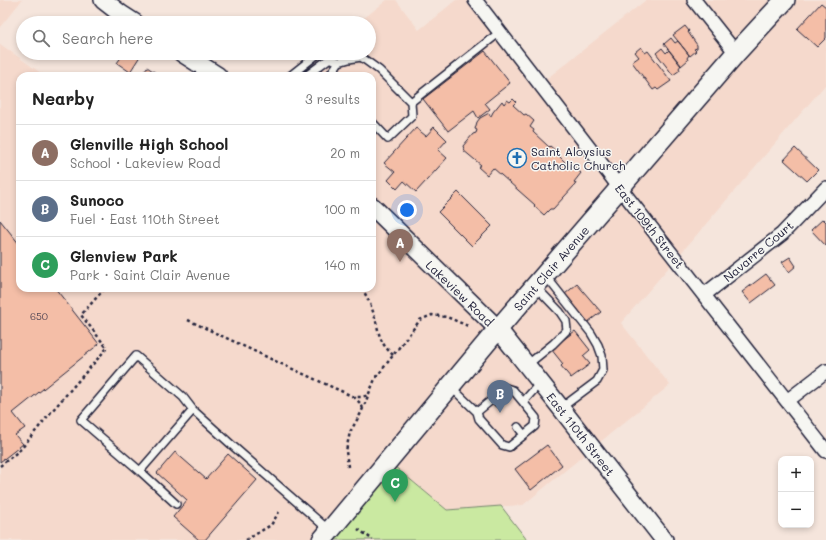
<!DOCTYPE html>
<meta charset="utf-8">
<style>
:root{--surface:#fff;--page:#f6f6f6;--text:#222;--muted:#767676;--line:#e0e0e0;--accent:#ea580c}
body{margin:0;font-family:Mali,sans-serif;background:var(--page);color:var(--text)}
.controls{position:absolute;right:12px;bottom:12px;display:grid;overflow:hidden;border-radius:8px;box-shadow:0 2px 6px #0003}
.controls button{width:36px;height:36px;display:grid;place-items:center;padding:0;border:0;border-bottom:1px solid var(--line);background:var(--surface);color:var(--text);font:20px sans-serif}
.you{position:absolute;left:407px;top:210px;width:14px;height:14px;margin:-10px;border:3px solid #fff;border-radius:50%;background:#1a73e8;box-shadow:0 0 0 6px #1a73e833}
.badge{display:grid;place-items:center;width:26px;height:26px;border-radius:50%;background:var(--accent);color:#fff;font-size:13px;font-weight:700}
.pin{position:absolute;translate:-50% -33px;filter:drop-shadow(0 1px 2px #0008)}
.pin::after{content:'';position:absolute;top:21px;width:14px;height:12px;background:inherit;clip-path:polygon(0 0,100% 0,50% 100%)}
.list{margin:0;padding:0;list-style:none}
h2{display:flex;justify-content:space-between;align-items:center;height:52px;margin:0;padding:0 16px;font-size:17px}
h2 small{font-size:13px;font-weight:400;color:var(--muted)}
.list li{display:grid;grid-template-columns:26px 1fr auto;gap:12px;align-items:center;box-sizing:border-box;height:56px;padding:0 16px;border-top:1px solid var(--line)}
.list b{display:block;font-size:15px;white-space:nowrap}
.list p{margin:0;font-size:13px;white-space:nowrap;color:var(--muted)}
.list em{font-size:13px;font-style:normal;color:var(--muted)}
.icon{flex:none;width:22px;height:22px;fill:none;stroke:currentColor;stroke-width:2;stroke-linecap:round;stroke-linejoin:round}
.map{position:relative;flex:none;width:826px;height:540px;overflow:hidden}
.search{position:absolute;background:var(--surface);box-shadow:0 2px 6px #0003;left:16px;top:16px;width:360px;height:44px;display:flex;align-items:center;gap:10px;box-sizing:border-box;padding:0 14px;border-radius:22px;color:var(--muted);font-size:15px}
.panel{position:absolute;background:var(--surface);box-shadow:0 2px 6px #0003;left:16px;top:72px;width:360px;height:220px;border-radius:12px}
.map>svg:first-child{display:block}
</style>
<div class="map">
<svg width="826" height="540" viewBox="0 0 826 540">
<rect width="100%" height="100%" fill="#f5e5dc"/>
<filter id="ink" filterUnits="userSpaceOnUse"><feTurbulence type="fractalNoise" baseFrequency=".025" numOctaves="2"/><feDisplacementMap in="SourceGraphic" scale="8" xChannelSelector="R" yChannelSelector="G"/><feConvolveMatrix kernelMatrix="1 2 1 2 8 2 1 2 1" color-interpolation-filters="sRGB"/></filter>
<g filter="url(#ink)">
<path fill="#f5d9cc" d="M0 0H22L0 27Z
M387 0H396L419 30 456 0H475L540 84 646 0H826V84L621 323 670 385 523 505 447 510 388 461 322 540H0V44L45 76H20V288H305L307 290 310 288H372V226L382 216 372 206V76H293L321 53H369V23H358Z"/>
<path fill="#cae9a1" stroke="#76866e" d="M388 461 447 510 501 506 527 540H322Z"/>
<path fill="#f4bea7" stroke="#22223b" d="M821 3 826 7V38L817 47 797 29Z
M685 26 689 31 688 32 697 45V48L694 49 696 51 690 56 673 35Z
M671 38 675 43 678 41 689 55 687 58 688 60 681 66 664 44Z
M641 47 645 53 648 51 671 81 658 90 656 88 653 90 632 62 639 57 635 52Z
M662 48 666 53 669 50 681 65 679 68 680 70 673 75 656 53Z
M485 51 510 83 485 103 490 109 478 118 474 111 448 131 423 99Z
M124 53H142L130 72 117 63Z
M147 67 159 75 158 76H141Z
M513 99 516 102 513 105 524 115 526 114 534 121 530 127 534 130 533 132 549 147 550 146 556 151 555 152 569 166 571 164 581 173 574 182 576 183 575 185 553 209H550L544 215 534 206 535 205 493 168 487 175 478 167 481 165 463 150 464 149 463 146 473 134 476 133 477 130 475 129 477 122 480 118 489 113 490 116H491L493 112 502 101 504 104 507 100 510 102Z
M434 127 447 140 438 150 447 158 416 192 404 181 397 189 388 180 395 172 384 163 416 128 426 136Z
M795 148 818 170 807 181 784 160Z
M458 192 492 226 472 246 438 212Z
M823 219 826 222V246L811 230Z
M0 220 20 245V288H55L99 344 13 413 25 428 15 435 23 444 0 462Z
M790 257 796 266 789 272 782 262Z
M766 274 775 285 751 303 742 292Z
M577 284 601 312 588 322 565 294Z
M575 331 590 350 583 356 590 364 571 378 561 366 563 364 551 349Z
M547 445 562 465 531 490 515 469Z
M175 452 206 479 228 454 257 480 205 540H199L173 517 187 500 157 473Z"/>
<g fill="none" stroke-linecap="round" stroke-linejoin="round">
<g stroke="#22223b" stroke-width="10">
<path id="service" d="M290 76 319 53
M306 76 330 58 339 62
M329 76 339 62 349 59 361 57 379 70 411 102 412 116 388 139 372 122
M411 102 500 32
M545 275 591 333 598 345 602 356 603 370 597 381 561 408
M527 365 553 344 567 330 566 321 560 312 536 287
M450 386 477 412 494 398 498 403
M494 398 506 388 513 390 523 402
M193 410 140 471 81 420 136 356 183 397 193 410 234 447 330 531
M477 412 479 419 502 445 509 447 535 426 536 418 523 402 540 383
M518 427 524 435
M140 471 176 504"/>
</g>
<g stroke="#22223b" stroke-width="16">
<path id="minor" d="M475 0 620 188 826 451
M694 0 736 53
M704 295 782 234 826 188
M787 401 826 371"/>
</g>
<g stroke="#22223b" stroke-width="20">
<path id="tertiary" d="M103 0 121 14 135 23
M182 53 218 76
M372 206 498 329 560 407 664 540"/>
</g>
<g stroke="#22223b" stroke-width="22">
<path id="secondary" d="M322 540 498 329 736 53 785 0"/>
</g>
<path stroke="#22223b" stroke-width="2.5" stroke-dasharray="3 3" stroke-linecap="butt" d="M362 288C367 297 372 307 375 318 380 335 378 341 393 355
M188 320 271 359 354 397
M363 408 360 403 354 397H361L369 395
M0 466 21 449 52 411 107 348 81 315 105 288
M348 467 346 451 350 432 361 413 375 379 420 320 432 315 447 317 468 326
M358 529 373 540
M246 540 271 525 279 512"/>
<use href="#service" stroke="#f6f6f2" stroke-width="7"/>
<use href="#minor" stroke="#f6f6f2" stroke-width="13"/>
<use href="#tertiary" stroke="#f6f6f2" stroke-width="17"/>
<use href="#secondary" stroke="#f6f6f2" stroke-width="19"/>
</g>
</g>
<defs>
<g id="church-ring" transform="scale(1)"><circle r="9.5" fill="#f6f6f2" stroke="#1f6fb2" stroke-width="1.5"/><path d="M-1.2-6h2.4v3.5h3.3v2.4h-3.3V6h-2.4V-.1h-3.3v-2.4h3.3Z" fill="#1f6fb2"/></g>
</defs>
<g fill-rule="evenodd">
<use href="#church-ring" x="517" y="158"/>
</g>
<g text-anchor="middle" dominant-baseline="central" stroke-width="3" stroke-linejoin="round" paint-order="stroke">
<g font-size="10" fill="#564956">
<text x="39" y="316">650</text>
</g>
<g font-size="12" fill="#22223b" stroke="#f6f6f2" text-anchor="start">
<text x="531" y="151">Saint Aloysius<tspan x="531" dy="14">Catholic Church</tspan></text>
</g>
<g font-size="12" fill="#22223b" stroke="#f6f6f2">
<text transform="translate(650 226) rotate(52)">East 109th Street</text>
<text transform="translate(758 251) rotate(-40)">Navarre Court</text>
<text transform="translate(551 268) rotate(-49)">Saint Clair Avenue</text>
<text transform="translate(460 293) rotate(44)">Lakeview Road</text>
<text transform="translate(581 434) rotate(52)">East 110th Street</text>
</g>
</g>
</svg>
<div class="controls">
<button>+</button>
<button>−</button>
</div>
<div class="you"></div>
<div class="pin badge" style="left:400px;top:262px;background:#8d6e63">A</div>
<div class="pin badge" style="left:500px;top:413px;background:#5c6f8a">B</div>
<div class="pin badge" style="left:395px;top:502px;background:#2e9e5b">C</div>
<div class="search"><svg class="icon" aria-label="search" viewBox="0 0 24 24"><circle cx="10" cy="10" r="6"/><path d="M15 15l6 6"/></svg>Search here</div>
<section class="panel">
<h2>Nearby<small>3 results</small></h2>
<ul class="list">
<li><span class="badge" style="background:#8d6e63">A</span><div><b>Glenville High School</b><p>School · Lakeview Road</p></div><em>20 m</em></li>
<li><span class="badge" style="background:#5c6f8a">B</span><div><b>Sunoco</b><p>Fuel · East 110th Street</p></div><em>100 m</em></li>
<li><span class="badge" style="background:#2e9e5b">C</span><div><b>Glenview Park</b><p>Park · Saint Clair Avenue</p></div><em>140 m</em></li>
</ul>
</section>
</div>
